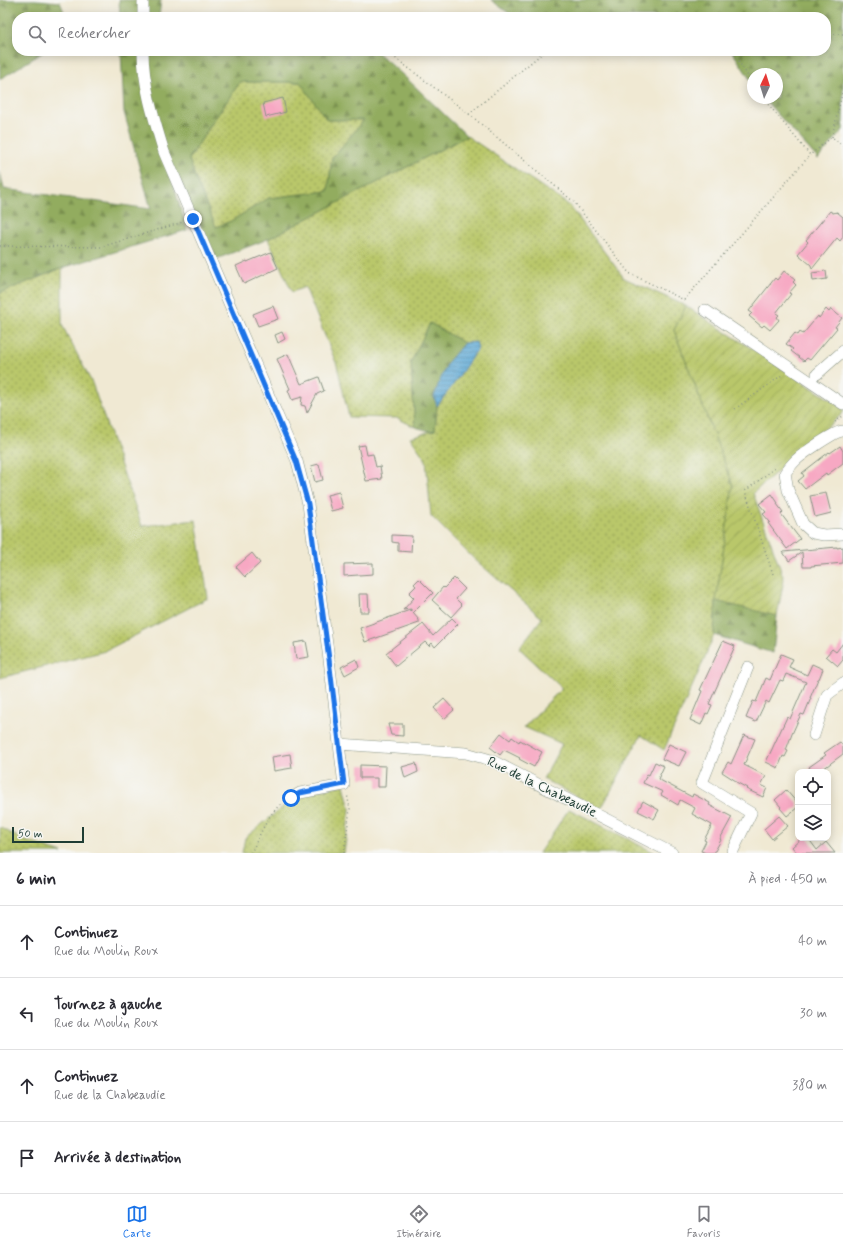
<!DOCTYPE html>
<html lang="fr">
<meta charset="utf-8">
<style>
:root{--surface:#fff;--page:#f7f7f7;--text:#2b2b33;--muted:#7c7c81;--line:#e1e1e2;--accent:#1a73e8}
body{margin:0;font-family:Mynerve,sans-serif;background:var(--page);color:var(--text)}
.controls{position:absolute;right:12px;bottom:12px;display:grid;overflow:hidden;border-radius:8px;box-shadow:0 2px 10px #0003}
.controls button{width:36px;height:36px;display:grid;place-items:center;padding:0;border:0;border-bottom:1px solid var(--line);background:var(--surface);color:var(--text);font:20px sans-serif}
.compass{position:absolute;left:747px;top:68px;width:36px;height:36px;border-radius:50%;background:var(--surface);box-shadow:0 2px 10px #0003;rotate:4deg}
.scale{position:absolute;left:12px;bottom:10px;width:72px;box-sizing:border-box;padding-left:4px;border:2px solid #1f3d34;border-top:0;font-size:11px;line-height:14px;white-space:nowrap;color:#1f3d34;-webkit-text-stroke:3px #f6f6f2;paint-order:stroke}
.stop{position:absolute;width:12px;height:12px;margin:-9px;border:3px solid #1a73e8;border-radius:50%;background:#fff}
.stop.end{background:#1a73e8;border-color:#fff;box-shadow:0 1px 4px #0008}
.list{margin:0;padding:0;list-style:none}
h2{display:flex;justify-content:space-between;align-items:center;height:52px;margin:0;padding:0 16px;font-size:17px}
h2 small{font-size:13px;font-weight:400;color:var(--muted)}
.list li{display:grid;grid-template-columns:26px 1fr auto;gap:12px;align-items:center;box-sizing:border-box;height:72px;padding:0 16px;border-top:1px solid var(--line)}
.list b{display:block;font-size:15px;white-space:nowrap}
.list p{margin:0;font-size:13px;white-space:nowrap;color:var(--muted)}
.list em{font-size:13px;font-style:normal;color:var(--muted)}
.icon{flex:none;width:22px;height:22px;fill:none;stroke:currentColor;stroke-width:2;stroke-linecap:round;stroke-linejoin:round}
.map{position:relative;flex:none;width:843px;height:853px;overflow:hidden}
.search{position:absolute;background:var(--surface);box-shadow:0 2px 10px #0003;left:12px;right:12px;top:12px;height:44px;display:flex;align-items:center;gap:10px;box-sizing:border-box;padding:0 14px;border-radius:16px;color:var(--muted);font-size:15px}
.sheet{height:340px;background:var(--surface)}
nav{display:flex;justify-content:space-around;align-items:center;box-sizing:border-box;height:56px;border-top:1px solid var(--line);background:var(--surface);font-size:11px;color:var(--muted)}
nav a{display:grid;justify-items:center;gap:2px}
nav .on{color:var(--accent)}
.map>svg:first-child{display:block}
</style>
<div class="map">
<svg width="843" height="853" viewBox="0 0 843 853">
<defs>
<pattern id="grass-dots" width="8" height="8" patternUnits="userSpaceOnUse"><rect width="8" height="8" fill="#b9c76a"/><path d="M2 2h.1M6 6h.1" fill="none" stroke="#96a358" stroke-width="1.8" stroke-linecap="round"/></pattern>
<pattern id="forest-firs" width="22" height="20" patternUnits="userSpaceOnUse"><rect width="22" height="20" fill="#92ac5e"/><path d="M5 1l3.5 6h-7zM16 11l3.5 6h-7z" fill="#778d4e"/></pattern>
<pattern id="garden-furrows" width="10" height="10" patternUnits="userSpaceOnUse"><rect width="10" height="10" fill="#b9c76a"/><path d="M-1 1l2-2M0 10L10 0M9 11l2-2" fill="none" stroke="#96a358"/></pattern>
<pattern id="water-rules" width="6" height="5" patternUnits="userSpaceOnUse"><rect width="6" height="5" fill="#5da8d5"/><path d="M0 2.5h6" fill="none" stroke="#4c8aae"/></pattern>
</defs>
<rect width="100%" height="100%" fill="#f6f6f2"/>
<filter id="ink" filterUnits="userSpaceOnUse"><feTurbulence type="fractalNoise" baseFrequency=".025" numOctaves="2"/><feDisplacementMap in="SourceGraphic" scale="8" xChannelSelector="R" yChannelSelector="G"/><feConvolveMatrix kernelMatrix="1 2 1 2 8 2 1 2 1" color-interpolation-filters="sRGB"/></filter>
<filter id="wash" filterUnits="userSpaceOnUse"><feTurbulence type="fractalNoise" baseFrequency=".012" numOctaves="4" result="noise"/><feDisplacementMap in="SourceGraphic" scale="16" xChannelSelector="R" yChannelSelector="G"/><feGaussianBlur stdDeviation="0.9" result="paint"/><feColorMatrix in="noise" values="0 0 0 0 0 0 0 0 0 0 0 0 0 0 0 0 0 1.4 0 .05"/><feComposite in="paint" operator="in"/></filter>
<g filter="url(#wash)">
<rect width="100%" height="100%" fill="#f0e9d3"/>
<path fill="url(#grass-dots)" stroke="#6c824f" d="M240 82H301L327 120 365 119 332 158 328 191 269 198 231 221 216 227 197 183 189 159 214 120Z
M467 136 569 205 624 278 686 306 674 330 733 485 716 601 714 635 699 671 664 750 641 735 601 809 543 779 562 744 524 727 562 688 519 648 542 618 472 557 431 516 426 460 410 437 435 430 437 406 453 385 478 348 476 342 464 343 430 323 411 362 415 427 397 418 349 417 337 365 305 287 292 292 268 239Z
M62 268V325L92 383 142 526 196 520 208 598 105 651 0 678V293Z
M344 785 350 809 344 853H242L245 838 300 793Z
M569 809 655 853H539Z
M0 827 23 840 62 853H0Z"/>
<path fill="url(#forest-firs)" stroke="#587449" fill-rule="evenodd" d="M0 0H35L60 2 66 17H17V51H45L0 79Z
M119 0H161L159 17H120Z
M491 0H843V130L818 159 763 98H777V74H753V84L732 51H826V17H514Z
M121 51H215L225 54 232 51H376L403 75 467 136 268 239 211 261 165 156 187 230 62 268 0 293V172L4 189 151 209 124 112ZM240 82H300L327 120H364L332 158 328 191 269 198 231 221 216 227 197 183 189 159 214 120Z
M430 323 464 343 448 362 434 397 437 406 435 430 430 431 415 427 411 362Z
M716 601 777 616 773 653 714 635Z"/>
<path fill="url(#garden-furrows)" stroke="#6c824f" d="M686 306 843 408V413L753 493 784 579 777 616 716 601 733 485 674 330Z"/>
<path fill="url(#water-rules)" stroke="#3e7284" d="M476 342 478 348 453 385 437 406 434 397 438 385 448 362 464 343Z"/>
<g id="blocks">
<path fill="#f7a8c3" d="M283 98 286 112 266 117 263 103Z
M830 211 833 213 837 212 843 217V237L840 241 837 238 812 269 811 265 798 254 808 242 806 240Z
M271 252 278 268 244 284 236 266 247 261V262Z
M784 271 795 280 793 282 796 285 789 293 791 294 776 313 779 315 777 317 779 320 770 330 764 325 762 327 749 316 752 313 749 311 775 278 777 280Z
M826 271 827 279 813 281 812 273Z
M273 306 278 319 258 326 253 314Z
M826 309 829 312 831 309 842 318 835 327 837 328 810 360 807 358 804 361 791 351 793 349 786 344 795 333 798 335 800 332 803 334 818 316 819 318Z
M282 332 285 339 278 343 275 335Z
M288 354 301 384 319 377 324 391 317 394 307 413 305 406 301 405 302 397 292 400 288 390 290 389 277 359Z
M365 445 367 455 373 454 376 467 380 466 382 479 366 481 358 446Z
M840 446 843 451V463L827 475 826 473 805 489 798 481 804 476 802 473 829 452 830 453Z
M319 464 323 480 315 482 311 466Z
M339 492 343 508 331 511 327 495Z
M826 493 831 513 815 517 810 496Z
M772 494 778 503 777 504 783 512 781 514 800 539 787 549 768 523 770 522 763 514 766 512 759 504Z
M392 535 412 536 411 552 398 551V543L392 542Z
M837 547V548L843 547V563L811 566V567H803L802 552 789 561 783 552Z
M252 553 260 563 245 577 236 567Z
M373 563V574L344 576V564Z
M454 578 465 589 456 599 462 605 451 617 432 600 443 587 444 588Z
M419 579 433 593 413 613 419 620V623L365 642 360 628 410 610 411 611V609L403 610 414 598 409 593 416 586 414 584Z
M359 594H368L369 612H360Z
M452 618 458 624 435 647 432 643 429 646 425 642 396 666 386 653 423 624 433 636Z
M306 641 309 657 296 659 294 643Z
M723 641 735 646 709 704 712 705 708 714 706 713 701 725 690 720 702 691 700 690Z
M843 643V660L838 666 826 656 832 649 836 652Z
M781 654 793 659 789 667 807 675 812 664 823 669 819 679H818L810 698H811L804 715 801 714 792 734 786 750 788 751 785 757 783 756 778 768 766 762 787 717 790 719 806 682 786 674 783 681 780 680 769 703 766 701 756 722 746 718 753 701 756 702 766 678 770 680Z
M356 659 359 667 345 675 341 667Z
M444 699 454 710 444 719 434 708Z
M388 724H403V736L391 735Z
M501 733 510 740 512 737 519 742 520 740 542 752 534 767 519 759 520 758 504 750 500 755 490 747Z
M744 735 755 739 744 765 766 776 761 785 767 788 763 797 746 789 747 788 736 782V781L722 772 728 762 731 764Z
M840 742 843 746V754L823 769 825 772H812L809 767 826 755 824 753Z
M669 744 686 752 679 766 662 759Z
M290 754 292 768 274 771 272 757Z
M655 762 664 766 658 779 692 797 693 794 710 803 709 805 732 817 720 839 721 840 715 851H714L713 853H706L701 851 706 841 704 840 712 825 692 814 695 808 680 800 678 805 661 795 663 792 643 783 647 774 649 775Z
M416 763 418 772 405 778 402 767Z
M360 765 386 766 385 787H377V778H360Z
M786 790 798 804V807L787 816 780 808 781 807 775 800Z
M643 801 659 810 654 819 638 811Z
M779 816 788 826 772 839 764 829Z
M802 838H808L817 850 826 842 835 853H797L792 847Z"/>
</g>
</g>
<g filter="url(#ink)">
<use href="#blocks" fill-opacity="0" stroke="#889384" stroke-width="1"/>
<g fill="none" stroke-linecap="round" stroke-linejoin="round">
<g stroke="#889384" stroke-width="12">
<path id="street" d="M143 17V0
M143 51C143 85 154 119 164 152L297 461 308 504 329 659 339 744 466 753 491 760 672 853
M705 310 843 404
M817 374 843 351
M843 431C835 431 802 454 795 461 791 465 788 469 785 473L788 490 803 524 813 533 824 535 843 534
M814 735 827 695 843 683
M291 798 300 793 344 785 339 744
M732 853 751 813 702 783 748 667"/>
</g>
<path stroke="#889384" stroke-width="1.5" stroke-dasharray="1 3" stroke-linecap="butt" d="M826 34H843
M386 51 469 114 545 51
M732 51 753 84
M763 98 810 155 832 137 843 146
M469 114 574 202 629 273 684 300 810 155
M832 137 843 89
M0 246 101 247 183 222
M735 409 782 375
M835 422 843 416
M773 574 745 491 775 468
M251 853C258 839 269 811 283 803
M344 853 350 809 347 794"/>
<use href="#street" stroke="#fff" stroke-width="11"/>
</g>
</g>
<g fill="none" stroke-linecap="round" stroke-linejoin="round" filter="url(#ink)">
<path stroke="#1a73e8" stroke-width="5" d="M193 219 296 461 308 504 329 659 344 784 300 793 291 798"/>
</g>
<g text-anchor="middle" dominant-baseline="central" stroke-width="3" stroke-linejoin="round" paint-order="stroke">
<g font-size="14" fill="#1f3d34" stroke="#f6f6f2">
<text transform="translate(542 787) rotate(26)">Rue de la Chabeaudie</text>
</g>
</g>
</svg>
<div class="controls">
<button><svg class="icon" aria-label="locate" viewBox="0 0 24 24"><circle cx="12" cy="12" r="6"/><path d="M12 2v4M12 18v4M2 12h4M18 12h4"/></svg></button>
<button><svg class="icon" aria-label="layers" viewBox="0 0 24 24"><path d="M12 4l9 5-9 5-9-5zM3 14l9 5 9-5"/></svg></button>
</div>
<svg class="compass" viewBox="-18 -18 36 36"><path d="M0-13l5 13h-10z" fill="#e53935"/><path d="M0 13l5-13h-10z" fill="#7c7c81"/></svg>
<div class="scale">50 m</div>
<div class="stop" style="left:291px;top:798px"></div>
<div class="stop end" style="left:193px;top:219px"></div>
<div class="search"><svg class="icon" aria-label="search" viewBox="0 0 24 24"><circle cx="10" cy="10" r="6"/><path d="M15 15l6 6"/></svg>Rechercher</div>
</div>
<section class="sheet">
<h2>6 min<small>À pied · 450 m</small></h2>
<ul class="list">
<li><svg class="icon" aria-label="ahead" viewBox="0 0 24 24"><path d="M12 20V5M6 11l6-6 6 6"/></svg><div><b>Continuez</b><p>Rue du Moulin Roux</p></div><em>40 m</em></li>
<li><svg class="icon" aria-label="left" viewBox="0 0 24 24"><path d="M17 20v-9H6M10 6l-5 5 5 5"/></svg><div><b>Tournez à gauche</b><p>Rue du Moulin Roux</p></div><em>30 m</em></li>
<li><svg class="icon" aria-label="ahead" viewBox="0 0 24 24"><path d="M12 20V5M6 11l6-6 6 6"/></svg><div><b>Continuez</b><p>Rue de la Chabeaudie</p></div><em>380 m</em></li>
<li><svg class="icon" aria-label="arrive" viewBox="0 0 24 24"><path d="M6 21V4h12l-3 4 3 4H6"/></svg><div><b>Arrivée à destination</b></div></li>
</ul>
</section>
<nav>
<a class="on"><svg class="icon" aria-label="map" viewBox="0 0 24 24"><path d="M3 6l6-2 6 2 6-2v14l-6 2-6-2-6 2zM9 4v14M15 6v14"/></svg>Carte</a>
<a><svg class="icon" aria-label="directions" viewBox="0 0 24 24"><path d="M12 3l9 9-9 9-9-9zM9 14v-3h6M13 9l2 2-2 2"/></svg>Itinéraire</a>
<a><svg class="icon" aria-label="saved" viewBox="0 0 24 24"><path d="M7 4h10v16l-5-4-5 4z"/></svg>Favoris</a>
</nav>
